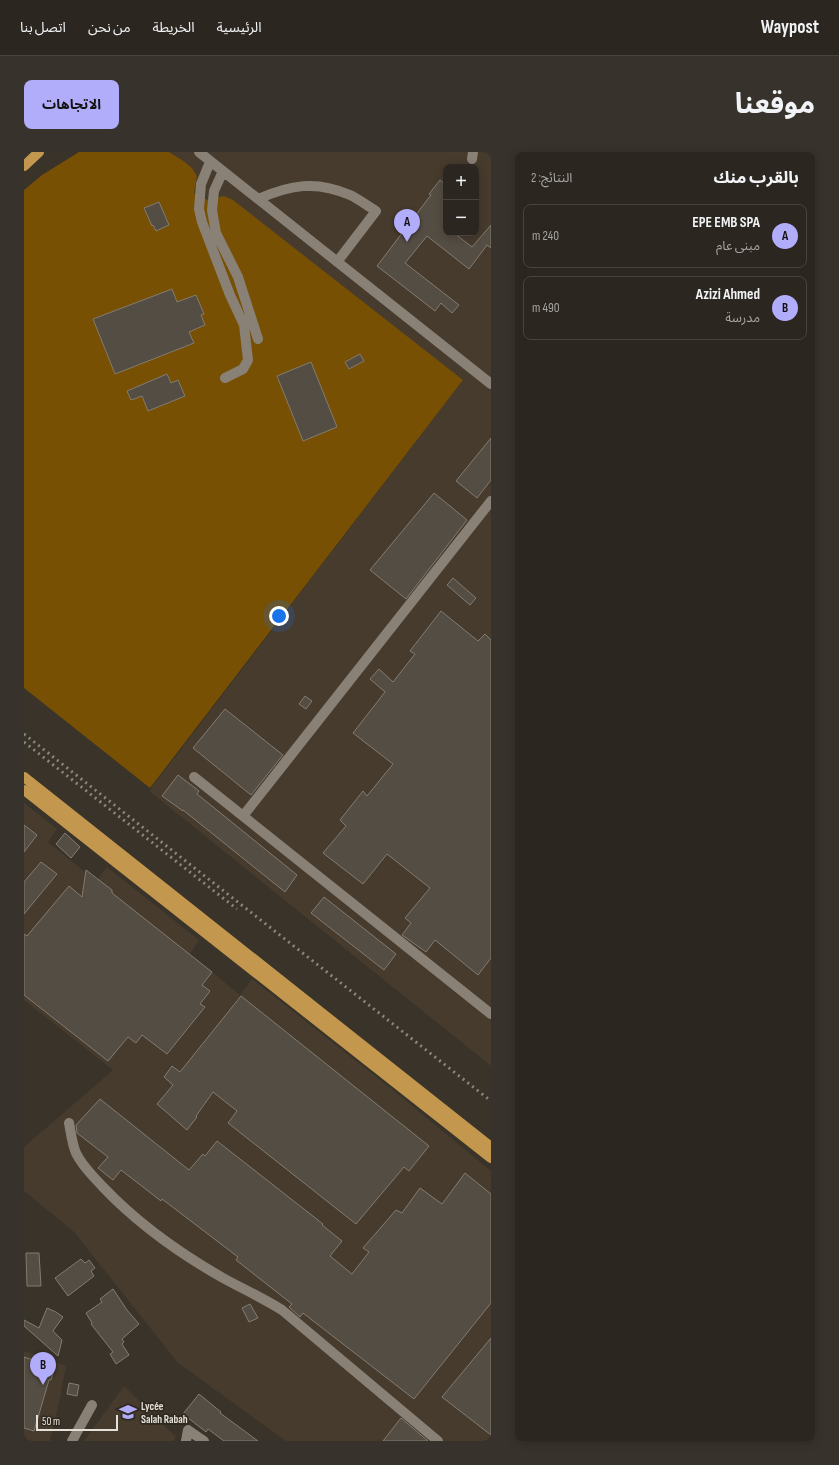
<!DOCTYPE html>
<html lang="ar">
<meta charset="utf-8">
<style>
:root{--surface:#2b261f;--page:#37322c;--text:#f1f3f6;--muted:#a6a5a4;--line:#47433d;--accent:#b2adfa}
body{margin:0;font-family:"Sofia Sans Condensed","Noto Sans Arabic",sans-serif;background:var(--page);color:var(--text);direction:rtl}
.controls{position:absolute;right:12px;top:12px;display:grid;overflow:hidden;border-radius:8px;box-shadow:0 2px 10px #0003}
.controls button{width:36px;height:36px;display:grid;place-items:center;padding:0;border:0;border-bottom:1px solid var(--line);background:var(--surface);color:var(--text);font:20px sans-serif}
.scale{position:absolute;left:12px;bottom:10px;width:82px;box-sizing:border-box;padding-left:4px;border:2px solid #e5e1da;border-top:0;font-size:11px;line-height:14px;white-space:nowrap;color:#e5e1da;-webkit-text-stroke:3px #2f291f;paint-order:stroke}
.you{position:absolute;left:255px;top:464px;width:14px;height:14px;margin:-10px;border:3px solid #fff;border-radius:50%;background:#1a73e8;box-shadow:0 0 0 6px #1a73e833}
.badge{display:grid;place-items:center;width:26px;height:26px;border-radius:50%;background:var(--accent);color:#111;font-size:13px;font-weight:700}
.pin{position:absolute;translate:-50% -33px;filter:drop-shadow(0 1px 2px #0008)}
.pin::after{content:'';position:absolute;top:21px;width:14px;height:12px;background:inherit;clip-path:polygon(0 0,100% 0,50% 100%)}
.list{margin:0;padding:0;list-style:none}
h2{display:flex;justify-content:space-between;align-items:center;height:52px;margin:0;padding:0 16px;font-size:17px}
h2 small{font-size:13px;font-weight:400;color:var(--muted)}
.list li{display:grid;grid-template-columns:26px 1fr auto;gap:12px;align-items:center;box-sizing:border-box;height:64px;margin:0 8px 8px;padding:0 8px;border:1px solid var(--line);border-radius:8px}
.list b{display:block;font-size:15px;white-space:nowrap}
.list p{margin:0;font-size:13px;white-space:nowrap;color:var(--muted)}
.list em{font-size:13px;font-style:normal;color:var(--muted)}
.map{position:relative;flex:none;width:467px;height:1289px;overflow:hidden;direction:ltr;border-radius:8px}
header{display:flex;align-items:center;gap:24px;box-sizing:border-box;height:56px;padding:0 20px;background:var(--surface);border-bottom:1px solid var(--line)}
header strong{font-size:19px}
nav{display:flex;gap:22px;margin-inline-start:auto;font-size:14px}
.intro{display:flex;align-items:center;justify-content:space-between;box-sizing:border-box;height:96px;padding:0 24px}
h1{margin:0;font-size:28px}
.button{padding:10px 18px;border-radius:8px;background:var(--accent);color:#111;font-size:14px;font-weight:700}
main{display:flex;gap:24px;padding:0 24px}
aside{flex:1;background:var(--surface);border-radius:8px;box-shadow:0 2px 10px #0003}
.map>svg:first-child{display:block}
</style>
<header>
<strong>Waypost</strong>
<nav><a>الرئيسية</a><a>الخريطة</a><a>من نحن</a><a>اتصل بنا</a></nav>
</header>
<div class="intro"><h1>موقعنا</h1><a class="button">الاتجاهات</a></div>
<main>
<aside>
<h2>بالقرب منك<small>النتائج: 2</small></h2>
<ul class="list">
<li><span class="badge">A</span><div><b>EPE EMB SPA</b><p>مبنى عام</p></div><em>240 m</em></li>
<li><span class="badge">B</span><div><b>Azizi Ahmed</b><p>مدرسة</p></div><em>490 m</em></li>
</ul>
</aside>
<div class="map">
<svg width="467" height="1289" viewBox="0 0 467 1289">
<rect width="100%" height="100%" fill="#393329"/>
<path fill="#463b2d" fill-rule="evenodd" d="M145 0H467V914L125 639 439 228 193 45 184 48 170 41 173 24 168 16 161 10ZM422 15H452V81H422Z
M0 651 33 677 24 690 72 729 83 715 175 788 166 802 216 843 228 827 369 938 467 1019V1289H262L154 1211 50 1080 0 1039V995L89 918 0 848Z
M0 1199 42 1214 35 1251 26 1289H0Z
M100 1234 152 1285 150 1289H60Z"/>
<path fill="#775004" d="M55 0H145L161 10 168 16 173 24 170 41 184 48 200 44 209 48 439 228 126 636 0 536V38L18 23Z"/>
<path fill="#544d43" stroke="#847c71" d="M416 28 422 33V81H430L448 95 467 73V96L463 93 445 117 403 84 381 111 435 153 428 161 417 151 411 159 353 114 407 43 405 42Z
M135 50 145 73 132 79 129 73 128 74 120 56Z
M148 137 153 150 172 143 180 162 177 163 181 173 165 180 170 191 91 222 69 167Z
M336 202 340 209 325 217 321 210Z
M287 210 313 275 279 289 253 224Z
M143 222 147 231 154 228 161 244 124 259 118 244 107 248 103 239Z
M467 286V328L453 346 432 329Z
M410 341 443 368 382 447 346 418Z
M429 426 452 446 446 453 423 433Z
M417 459 454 489 461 482 467 488V806L454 823 411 788 402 800 378 783 387 771 381 766 406 736 363 702 339 732 299 701 322 674 316 668 339 639 343 644 369 612 329 581 361 540 346 527 355 517 369 530 391 502 386 499Z
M281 544 288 549 282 557 275 552Z
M201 557 259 603 227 643 169 596Z
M154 623 175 639 173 642 273 723 261 740 159 658V659L138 644Z
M0 673 13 683 0 700Z
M41 681 56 695 47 706 32 692Z
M17 710 33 722 0 762V730Z
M62 718 88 738V741L188 820 178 833 186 839 176 852 181 855 143 902 118 883 112 891 104 885 84 909 0 843V782L3 784 45 734 58 745Z
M300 745 372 802 360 818 287 761Z
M217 844 405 994 385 1019 380 1015 332 1072 204 971 213 959 189 940 172 964 173 965 163 978 133 952 149 933 140 925 148 914 156 920Z
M76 947 165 1018 179 1002 181 1004 193 989 299 1072 298 1073 318 1089 306 1104 328 1122 345 1100 339 1096 372 1058 378 1061 396 1036 418 1052 441 1021 467 1042V1151L390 1247 279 1161 276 1165 265 1155 268 1152 212 1108 214 1105 138 1047 137 1049 97 1018 89 1028 74 1016 84 1005 53 981 52 973Z
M2 1101H15L17 1134H3Z
M57 1107 61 1111 65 1108 71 1116 67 1119 70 1124 44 1144 31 1126Z
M89 1137 103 1158 115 1172 98 1187 100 1190 98 1192 105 1203 92 1212 86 1202 89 1200 67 1172 68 1171 62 1161 78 1150 76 1147Z
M226 1152 234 1166 225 1170 218 1156Z
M23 1156 32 1160 39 1165 29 1179 38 1188 34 1204 0 1174V1168L15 1176Z
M467 1186V1283L418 1245Z
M0 1205 31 1215 27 1228H25L10 1279 0 1276Z
M45 1231 55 1233 53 1244 43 1242Z
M175 1242 197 1260 196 1261 234 1289H200L184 1277 182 1280 159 1262Z
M377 1266 404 1289H359Z"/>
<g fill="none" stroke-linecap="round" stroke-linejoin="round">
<path stroke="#898176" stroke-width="10" d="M175 0 467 232
M448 7 449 0
M186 10 177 32 175 57 178 70 206 143 220 173 224 208 219 217 201 226
M199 19 190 39 188 58 192 81 214 125 234 187
M234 47C266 33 292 28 326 43 335 47 343 54 352 59L313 110
M170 625 467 862
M219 664 467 349
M45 971C47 981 48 992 52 1001 58 1014 69 1024 78 1034 113 1071 155 1101 199 1126 219 1137 239 1146 258 1158L414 1289
M48 1289 68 1253
M162 1289 164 1278 180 1289"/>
<path stroke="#c3984e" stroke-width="10" d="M0 14 15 0
M0 625 467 995
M0 638 467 1006"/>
<path stroke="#8c877e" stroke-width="3" stroke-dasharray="2 4" stroke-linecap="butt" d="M0 582 467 949
M0 590 213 757"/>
</g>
<defs>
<g id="school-bare" transform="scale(1.38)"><path d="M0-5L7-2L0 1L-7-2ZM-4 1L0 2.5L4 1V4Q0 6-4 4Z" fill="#b2adfa" stroke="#2f291f" stroke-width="2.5" paint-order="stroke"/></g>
</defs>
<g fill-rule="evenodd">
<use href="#school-bare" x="104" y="1260"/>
</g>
<g text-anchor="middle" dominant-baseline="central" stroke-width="3.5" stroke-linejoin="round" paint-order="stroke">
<g font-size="11" font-weight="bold" fill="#e5e1da" stroke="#2f291f" text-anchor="start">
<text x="117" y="1254">Lycée<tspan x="117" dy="13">Salah Rabah</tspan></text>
</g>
</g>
</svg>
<div class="controls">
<button>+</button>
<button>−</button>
</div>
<div class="scale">50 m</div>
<div class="you"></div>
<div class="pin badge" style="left:383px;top:90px">A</div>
<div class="pin badge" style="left:19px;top:1233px">B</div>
</div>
</main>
